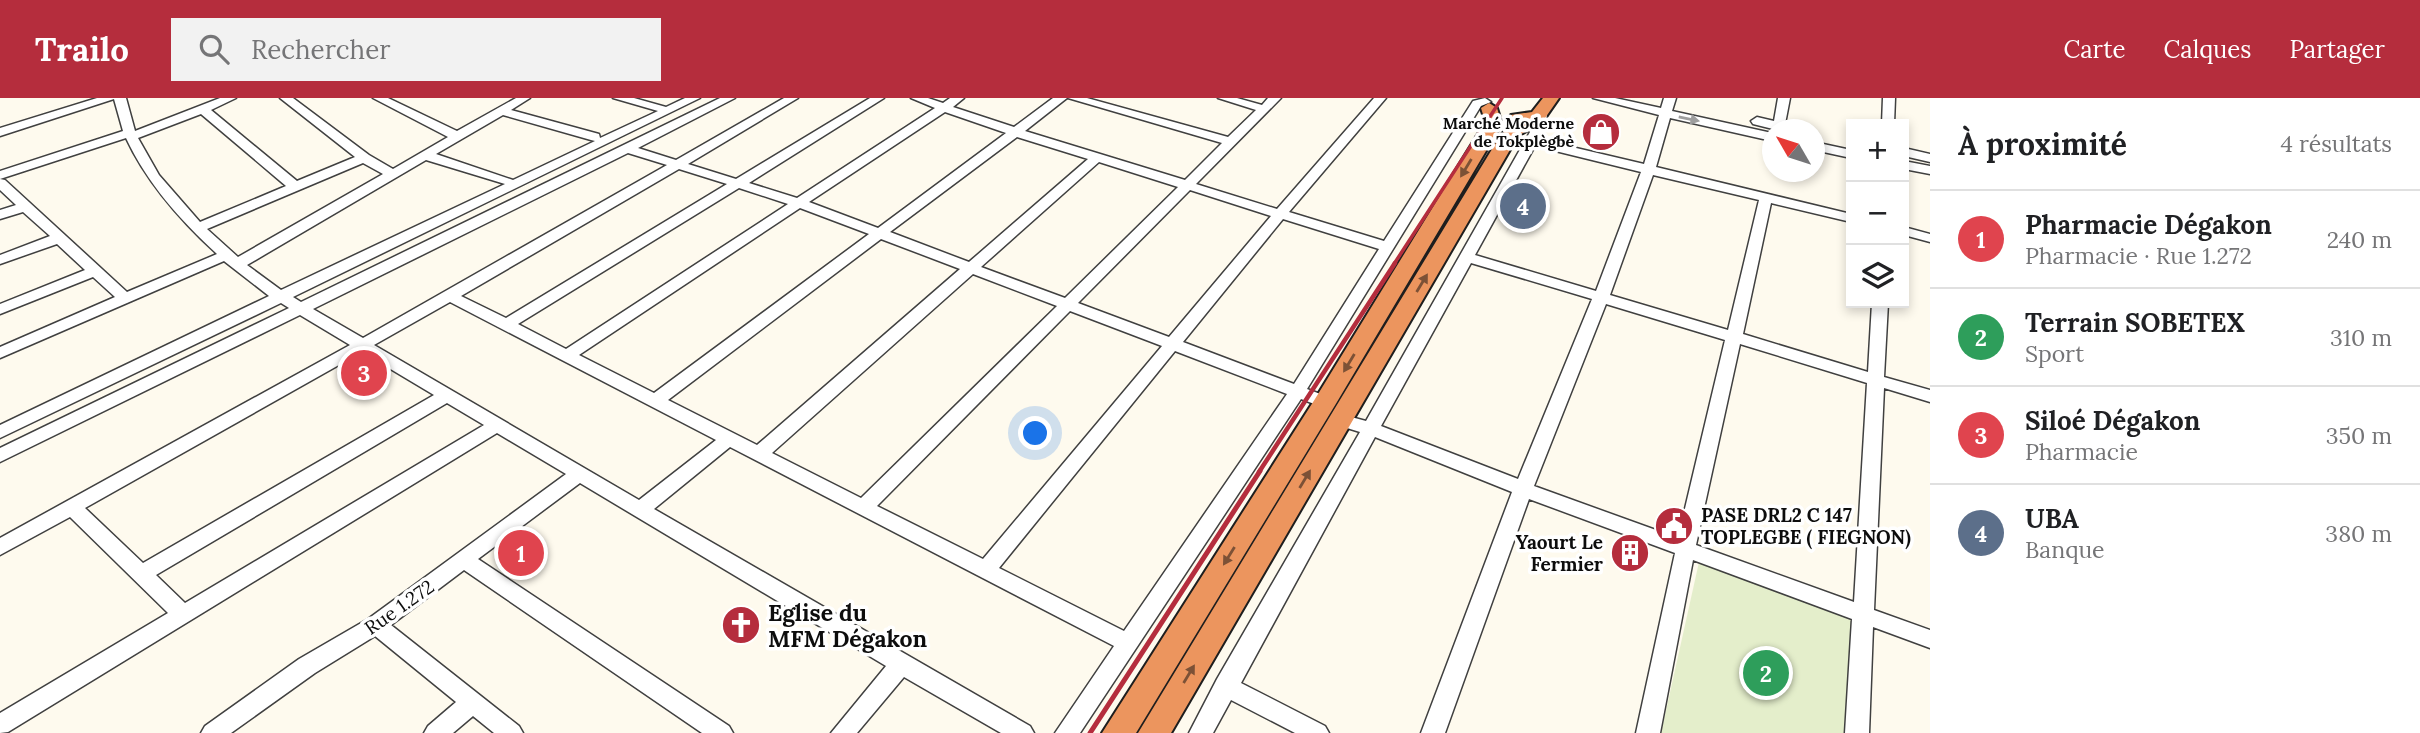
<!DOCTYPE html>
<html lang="fr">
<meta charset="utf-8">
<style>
:root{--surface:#fff;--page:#f2f2f2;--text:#202124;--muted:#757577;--line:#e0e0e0;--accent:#b52d3d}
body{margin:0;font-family:Lora,serif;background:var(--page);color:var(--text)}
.controls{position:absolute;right:21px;top:21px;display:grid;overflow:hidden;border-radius:0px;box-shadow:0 4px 10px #0003}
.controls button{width:63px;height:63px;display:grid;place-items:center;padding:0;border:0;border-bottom:2px solid var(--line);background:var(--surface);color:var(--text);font:35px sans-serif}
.compass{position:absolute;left:1762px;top:21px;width:63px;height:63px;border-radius:50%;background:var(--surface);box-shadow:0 4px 10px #0003;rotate:309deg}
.you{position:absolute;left:1036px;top:336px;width:24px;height:24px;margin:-18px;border:5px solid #fff;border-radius:50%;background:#1a73e8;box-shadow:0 0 0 10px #1a73e833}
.badge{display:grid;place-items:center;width:46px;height:46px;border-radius:50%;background:var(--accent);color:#fff;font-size:23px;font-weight:700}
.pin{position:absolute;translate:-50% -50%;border:4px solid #fff;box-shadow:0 2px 7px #0006}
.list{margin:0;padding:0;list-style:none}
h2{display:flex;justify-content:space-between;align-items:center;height:91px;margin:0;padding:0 28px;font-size:30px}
h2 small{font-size:23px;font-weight:400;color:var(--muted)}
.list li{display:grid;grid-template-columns:46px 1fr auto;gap:21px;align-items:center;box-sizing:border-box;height:98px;padding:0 28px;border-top:2px solid var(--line)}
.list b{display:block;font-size:26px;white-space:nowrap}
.list p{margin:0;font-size:23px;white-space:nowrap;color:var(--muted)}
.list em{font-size:23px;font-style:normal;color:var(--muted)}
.icon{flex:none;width:38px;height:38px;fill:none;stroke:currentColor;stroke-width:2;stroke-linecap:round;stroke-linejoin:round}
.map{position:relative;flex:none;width:1930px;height:635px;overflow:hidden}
header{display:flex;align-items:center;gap:42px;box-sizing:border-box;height:98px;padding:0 35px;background:var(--accent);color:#fff}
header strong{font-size:33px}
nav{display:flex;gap:38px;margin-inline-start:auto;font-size:24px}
.search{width:490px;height:63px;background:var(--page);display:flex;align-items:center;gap:18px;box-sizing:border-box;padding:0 24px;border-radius:0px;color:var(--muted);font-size:26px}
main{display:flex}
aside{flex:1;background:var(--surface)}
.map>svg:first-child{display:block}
</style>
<header>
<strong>Trailo</strong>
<div class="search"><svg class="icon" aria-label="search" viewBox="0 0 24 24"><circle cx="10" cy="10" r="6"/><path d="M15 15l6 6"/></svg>Rechercher</div>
<nav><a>Carte</a><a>Calques</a><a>Partager</a></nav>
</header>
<main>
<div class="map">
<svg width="1930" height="635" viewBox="0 0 1930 635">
<rect width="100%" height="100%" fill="#fefaee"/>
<path fill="#e4eecb" d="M1701 455 1863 516 1852 635H1661Z"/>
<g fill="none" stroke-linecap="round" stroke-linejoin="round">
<g stroke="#404040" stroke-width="3">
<path id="minor" d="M97 0H126L135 33 220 0H236L211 12 297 83 355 59 280 0H293L369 57 393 71 448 39 373 0H388L457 33 516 0H530L511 12 599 36 600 40 658 13 613 0H634L666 9 685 0H700L293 199 301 204 720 0H735L638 50 676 62 784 0H798L688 66 736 81 870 0H884L749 85 797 100 935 10 911 0H928L943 5 950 0H964L953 9 1014 29 1053 0H1067L1025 33 1185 82 1222 45 1068 0H1087L1228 39 1256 12 1218 0H1237L1262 7 1268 0H1281L1196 86 1277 111 1374 0H1386L1289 114 1384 143 1473 3 1485 0 1491 4 1481 8 1307 291 1331 300 1334 304 1331 308 1325 310 1301 301 1080 635H1055L1114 548 730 349 654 411 1030 628 1034 635H1001L904 579 857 635H831L886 568 580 385 478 461 729 628 733 635H702L464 472 391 527 519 628 523 635H494L473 618 453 635H424L428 628 456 604 375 538 315 575 231 635H201L205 628 299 561 368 521 566 376 497 335 8 634 0 635V615L168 515 70 419 0 457V440L350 247 300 217 0 364V350L289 210 281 205 0 340V327L269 198 224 163 0 260V249L115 199 93 179 0 216V206L85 172 57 146 0 166V157L50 138 23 114 0 121V112L16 107 0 92V81L5 82 127 194 217 156C180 122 147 85 126 40L0 81V73L123 33 114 1 0 38V30ZM945 14 1006 35 878 130 809 104ZM201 16 286 88 200 124 159 77 138 40ZM503 17 591 42 595 43 513 82 436 56ZM1017 39 1088 61 969 164 890 134ZM628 55 667 67 363 240 313 211ZM426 62 505 86 281 192 247 167ZM1099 64 1178 89 1065 200 981 169ZM363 65 383 76 238 159 207 131ZM679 71 727 86 506 220 461 198ZM739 90 788 106 566 251 518 226ZM1190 92 1271 118 1169 239 1078 205ZM800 110 869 136 654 295 579 257ZM1283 121 1379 151 1294 286 1183 244ZM881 141 960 171 757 347 668 302ZM973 176 1057 208 861 400 772 355ZM450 204 716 342 639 402 374 247ZM1070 213 1162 248 983 461 877 408ZM1175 253 1287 296 1124 533 999 470ZM362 254 434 297 143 465 85 410ZM447 305 484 327 185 505 156 477Z
M1593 0H1615L1661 10 1664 0H1676L1672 13 1772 35V43L1670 20 1656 69 1851 116V124L1771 105 1743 236 1868 274 1872 205H1888L1884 279 1930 292V304L1884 290 1874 512 1930 532V550L1873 529 1869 635H1845L1852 521 1693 462 1660 635H1636L1675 455 1529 401 1445 635H1421L1512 394 1375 339 1241 585 1325 628 1329 635H1295L1231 602 1213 635H1189L1217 581 1360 334 1334 326 1331 322 1340 316 1366 323 1534 27 1537 11 1547 14 1546 27 1538 41 1644 66 1659 17ZM1535 48 1641 74 1596 193 1475 157ZM1653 77 1759 102 1728 232 1610 197ZM1471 165 1592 201 1518 381 1381 328ZM1606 206 1725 242 1678 440 1534 388ZM1740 246 1867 285 1854 504 1696 447Z
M1778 0H1790L1785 26 1801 32H1777L1753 26 1751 23 1757 19 1774 23Z
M1883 0H1895L1894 26H1882Z
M1814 44 1851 52V60L1814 52Z
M1904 50 1930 56V64L1904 58Z
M1904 63 1930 68V76L1904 71Z
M1904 129 1930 136V144L1904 137Z"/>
</g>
<g stroke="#1e1e1e" stroke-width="4">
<path id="highway" d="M1543 0H1559L1543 23 1518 38 1171 635H1138L1500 38 1513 25 1509 21 1511 17 1532 14Z
M1489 5 1497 10 1501 23 1499 31 1337 304 1136 635H1102L1315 301 1481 31 1485 23 1481 10Z"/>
</g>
<use href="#minor" fill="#fff" fill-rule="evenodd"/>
<use href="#highway" fill="#ec955e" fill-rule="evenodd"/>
<path stroke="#b52d3d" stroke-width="3.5" d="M1394 166 1502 0"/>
<path stroke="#b52d3d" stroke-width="4.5" d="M1259 374 1395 165"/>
<path stroke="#b52d3d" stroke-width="5" d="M1090 635 1260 373"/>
</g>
<defs><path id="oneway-solid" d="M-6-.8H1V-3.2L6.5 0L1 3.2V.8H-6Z" transform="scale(1.75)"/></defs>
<use fill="#9e9e9e" href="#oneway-solid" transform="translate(1689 21) rotate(12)"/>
<g fill="#7c5136">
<use href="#oneway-solid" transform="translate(1466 70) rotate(121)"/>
<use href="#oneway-solid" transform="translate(1422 185) rotate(-59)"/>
<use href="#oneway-solid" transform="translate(1349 265) rotate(121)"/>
<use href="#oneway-solid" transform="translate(1305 381) rotate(-59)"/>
<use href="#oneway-solid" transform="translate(1229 458) rotate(122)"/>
<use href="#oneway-solid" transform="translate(1189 576) rotate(-59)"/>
</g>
<defs>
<g id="shop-disc" transform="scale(2.0125)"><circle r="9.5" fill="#b52d3d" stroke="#fff"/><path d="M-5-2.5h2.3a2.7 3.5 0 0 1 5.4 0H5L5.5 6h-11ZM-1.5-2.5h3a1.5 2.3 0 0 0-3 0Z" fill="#fff"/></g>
<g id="civic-disc" transform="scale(2.0125)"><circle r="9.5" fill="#b52d3d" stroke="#fff"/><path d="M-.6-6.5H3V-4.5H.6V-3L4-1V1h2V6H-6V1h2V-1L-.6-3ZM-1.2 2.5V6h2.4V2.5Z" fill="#fff"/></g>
<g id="building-disc" transform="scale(2.0125)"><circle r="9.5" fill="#b52d3d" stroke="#fff"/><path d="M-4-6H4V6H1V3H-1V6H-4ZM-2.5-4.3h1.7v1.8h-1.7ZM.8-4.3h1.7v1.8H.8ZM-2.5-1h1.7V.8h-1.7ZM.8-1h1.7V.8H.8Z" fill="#fff"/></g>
<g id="church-disc" transform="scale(2.0125)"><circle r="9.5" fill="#b52d3d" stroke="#fff"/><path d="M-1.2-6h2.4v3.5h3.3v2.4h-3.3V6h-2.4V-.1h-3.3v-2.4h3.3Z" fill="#fff"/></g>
</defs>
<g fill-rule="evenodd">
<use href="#shop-disc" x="1601" y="34"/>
<use href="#civic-disc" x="1674" y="428"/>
<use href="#building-disc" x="1630" y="455"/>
<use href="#church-disc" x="741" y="527"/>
</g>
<g text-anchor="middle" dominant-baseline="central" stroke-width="7" stroke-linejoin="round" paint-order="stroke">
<g font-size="16" font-weight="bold" fill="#0d0d0d" stroke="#fff" text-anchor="end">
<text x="1574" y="25">Marché Moderne<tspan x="1574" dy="18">de Tokplègbè</tspan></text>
</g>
<g font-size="19" font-weight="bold" fill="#0d0d0d" stroke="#fff" text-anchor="start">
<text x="1701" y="417">PASE DRL2 C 147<tspan x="1701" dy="22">TOPLEGBE ( FIEGNON)</tspan></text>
<text x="1603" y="444" text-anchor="end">Yaourt Le<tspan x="1603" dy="22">Fermier</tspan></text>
</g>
<g font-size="19" fill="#0d0d0d" stroke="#fff">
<text transform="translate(399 509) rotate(-35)">Rue 1.272</text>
</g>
<g font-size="23" font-weight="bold" fill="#0d0d0d" stroke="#fff" text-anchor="start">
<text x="768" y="514">Eglise du<tspan x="768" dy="26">MFM Dégakon</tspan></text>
</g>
</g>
</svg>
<div class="controls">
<button>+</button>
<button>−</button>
<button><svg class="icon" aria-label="layers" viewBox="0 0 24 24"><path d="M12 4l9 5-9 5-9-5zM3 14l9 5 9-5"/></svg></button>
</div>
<svg class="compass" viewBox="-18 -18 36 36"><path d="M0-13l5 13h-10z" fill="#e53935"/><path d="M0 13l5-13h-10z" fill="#757577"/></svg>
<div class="you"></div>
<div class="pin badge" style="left:521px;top:455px;background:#e0444e">1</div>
<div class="pin badge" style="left:1766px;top:575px;background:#2e9e5b">2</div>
<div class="pin badge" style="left:364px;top:275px;background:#e0444e">3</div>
<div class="pin badge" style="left:1523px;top:108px;background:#5c6f8a">4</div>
</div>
<aside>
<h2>À proximité<small>4 résultats</small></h2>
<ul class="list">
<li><span class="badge" style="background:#e0444e">1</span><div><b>Pharmacie Dégakon</b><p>Pharmacie · Rue 1.272</p></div><em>240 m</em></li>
<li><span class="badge" style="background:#2e9e5b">2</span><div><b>Terrain SOBETEX</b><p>Sport</p></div><em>310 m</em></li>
<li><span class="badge" style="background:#e0444e">3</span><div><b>Siloé Dégakon</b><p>Pharmacie</p></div><em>350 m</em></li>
<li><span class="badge" style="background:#5c6f8a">4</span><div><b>UBA</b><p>Banque</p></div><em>380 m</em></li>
</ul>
</aside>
</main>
